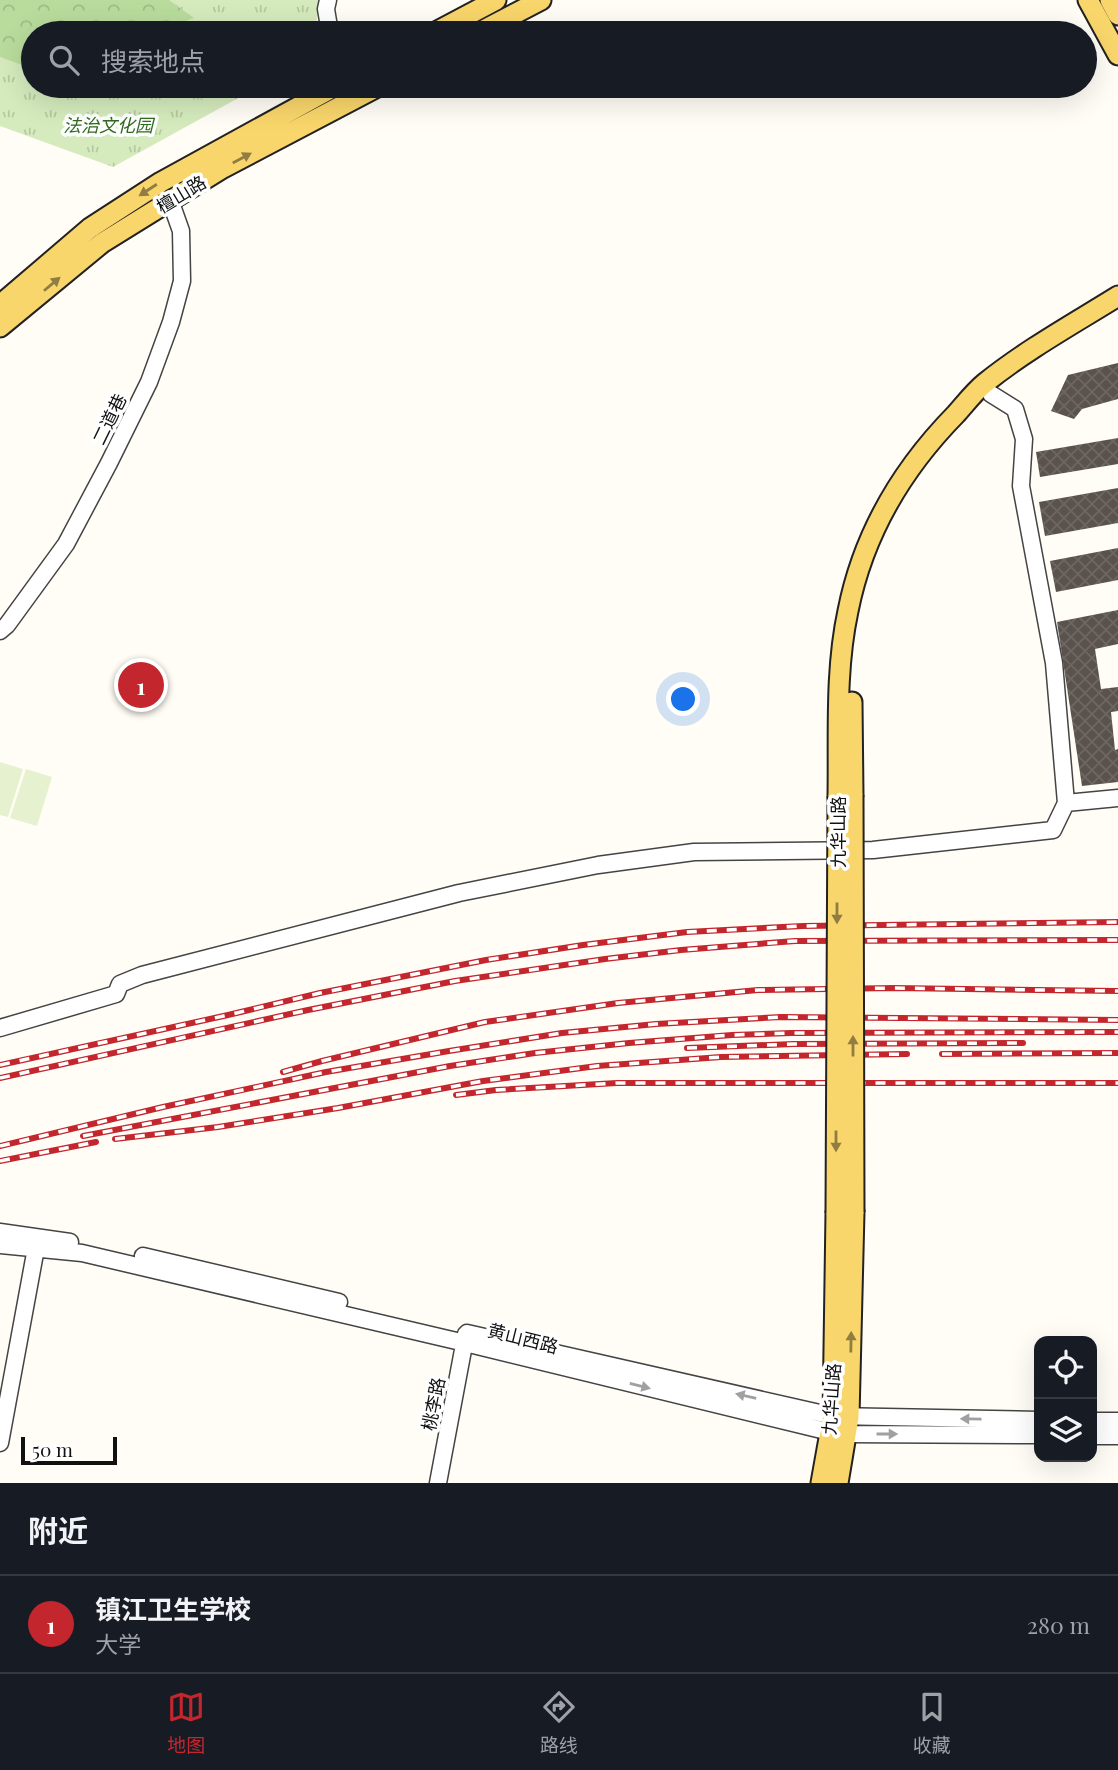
<!DOCTYPE html>
<html lang="zh">
<meta charset="utf-8">
<style>
:root{--surface:#171b24;--page:#242831;--text:#f1f3f6;--muted:#9ea1a6;--line:#363941;--accent:#c4262e}
body{margin:0;font-family:"Playfair Display","Noto Sans SC",serif;background:var(--page);color:var(--text)}
.controls{position:absolute;right:21px;bottom:21px;display:grid;overflow:hidden;border-radius:14px;box-shadow:0 7px 28px #0002}
.controls button{width:63px;height:63px;display:grid;place-items:center;padding:0;border:0;border-bottom:2px solid var(--line);background:var(--surface);color:var(--text);font:35px sans-serif}
.scale{position:absolute;left:21px;bottom:18px;width:96px;box-sizing:border-box;padding-left:7px;border:4px solid #111;border-top:0;font-size:19px;line-height:24px;white-space:nowrap;color:#111;-webkit-text-stroke:5px #fff;paint-order:stroke}
.you{position:absolute;left:684px;top:700px;width:24px;height:24px;margin:-18px;border:5px solid #fff;border-radius:50%;background:#1a73e8;box-shadow:0 0 0 10px #1a73e833}
.badge{display:grid;place-items:center;width:46px;height:46px;border-radius:50%;background:var(--accent);color:#fff;font-size:23px;font-weight:700}
.pin{position:absolute;translate:-50% -50%;border:4px solid #fff;box-shadow:0 2px 7px #0006}
.list{margin:0;padding:0;list-style:none}
h2{display:flex;justify-content:space-between;align-items:center;height:91px;margin:0;padding:0 28px;font-size:30px}
h2 small{font-size:23px;font-weight:400;color:var(--muted)}
.list li{display:grid;grid-template-columns:46px 1fr auto;gap:21px;align-items:center;box-sizing:border-box;height:98px;padding:0 28px;border-top:2px solid var(--line)}
.list b{display:block;font-size:26px;white-space:nowrap}
.list p{margin:0;font-size:23px;white-space:nowrap;color:var(--muted)}
.list em{font-size:23px;font-style:normal;color:var(--muted)}
.icon{flex:none;width:38px;height:38px;fill:none;stroke:currentColor;stroke-width:2;stroke-linecap:round;stroke-linejoin:round}
.map{position:relative;flex:none;width:1118px;height:1483px;overflow:hidden}
.search{position:absolute;background:var(--surface);box-shadow:0 7px 28px #0002;left:21px;right:21px;top:21px;height:77px;display:flex;align-items:center;gap:18px;box-sizing:border-box;padding:0 24px;border-radius:38px;color:var(--muted);font-size:26px}
.sheet{height:189px;background:var(--surface)}
nav{display:flex;justify-content:space-around;align-items:center;box-sizing:border-box;height:98px;border-top:2px solid var(--line);background:var(--surface);font-size:19px;color:var(--muted)}
nav a{display:grid;justify-items:center;gap:4px}
nav .on{color:var(--accent)}
.map>svg:first-child{display:block}
</style>
<div class="map">
<svg width="1118" height="1483" viewBox="0 0 1118 1483">
<defs>
<pattern id="grass-tufts" width="24" height="20" patternUnits="userSpaceOnUse" patternTransform="scale(1.75)"><rect width="24" height="20" fill="#d5ebbd"/><path d="M3 7l-1-3M5 7V3M7 7l1-3M15 17l-1-3M17 17v-4M19 17l1-3" fill="none" stroke="#b6c8a1"/></pattern>
<pattern id="forest-crowns" width="20" height="18" patternUnits="userSpaceOnUse" patternTransform="scale(1.75)"><rect width="20" height="18" fill="#b9dc9c"/><path d="M2 6a3 3 0 1 1 6 0M12 15a3 3 0 1 1 6 0" fill="none" stroke="#9ebc85"/></pattern>
<pattern id="building-cross-hatch" width="8" height="8" patternUnits="userSpaceOnUse" patternTransform="scale(1.75)"><rect width="8" height="8" fill="#5a524d"/><path d="M0 0l8 8M0 8l8-8" fill="none" stroke="#6d6662"/></pattern>
</defs>
<rect width="100%" height="100%" fill="#fffdf5"/>
<path fill="url(#grass-tufts)" d="M0 0H319L315 33H33V86H260L113 167 0 126Z"/>
<path fill="url(#forest-crowns)" d="M0 0H169L194 18 153 33H33V69L0 57Z"/>
<path fill="#e6f2cf" d="M0 762 23 769 8 817 0 815Z
M26 769 52 777 37 826 10 818Z"/>
<path fill="url(#building-cross-hatch)" d="M1118 363V399L1082 409 1074 419 1051 411 1068 375Z
M1118 438V464L1040 477 1036 452Z
M1118 488V523L1045 536 1039 502Z
M1118 548V580L1056 592 1050 561Z
M1118 610V644L1095 649 1101 689 1118 687V711L1111 712 1115 750 1118 749V782L1082 786 1057 622Z"/>
<g fill="none" stroke-linecap="round" stroke-linejoin="round">
<g stroke="#444" stroke-width="19">
<path id="minor" d="M328 0 326 9 330 33
M0 631 7 625 66 544 109 463 149 382 171 322 182 281 181 231 170 200
M1066 803 1118 798
M0 1028 116 994 120 984 142 975 459 893 598 865 694 852 873 850 1053 830 1066 803 1054 663 1021 486 1024 439 1015 409 991 394
M0 1232 70 1242
M0 1245 82 1253 465 1343 830 1432 846 1434 1039 1435
M143 1256 339 1302
M467 1333 833 1416 1039 1420
M1092 1421H1118
M1092 1436H1118
M0 1443 36 1248
M438 1483 466 1334"/>
</g>
<g stroke="#222" stroke-width="23">
<path id="major" d="M1088 0 1118 55
M1110 0 1118 15
M434 33 496 0
M478 33 541 0
M0 305 90 228 161 182 336 86
M0 327 102 243 223 168 379 86
M852 702 853 795
M838 796C839 735 835 671 848 611 863 535 902 469 956 414 965 404 974 392 985 383 1026 350 1073 324 1118 296
M821 1483 833 1416 836 1213
M838 1483 849 1417 854 1212"/>
</g>
<use href="#minor" stroke="#fff" stroke-width="16"/>
<use href="#major" stroke="#f9d66b" stroke-width="19"/>
<g stroke="#c4262e" stroke-width="6">
<path id="rail" d="M687 1048 794 1044 1023 1043
M942 1054 1118 1053
M0 1065 228 1015 320 993 486 960 583 945 687 932 803 926 1118 922
M283 1072 322 1061 485 1022 618 1003 758 990 894 988 1118 991
M0 1078 308 1010 455 981 605 959 681 950 795 941 1118 940
M456 1095 496 1090 617 1083H1118
M83 1136 450 1066 535 1053 629 1043 732 1035 791 1033 1118 1032
M115 1139 218 1127 338 1108 483 1081 597 1066 721 1057 907 1054
M0 1146 163 1107 326 1072 449 1051 562 1033 656 1024 781 1017 1118 1020
M0 1161 96 1142"/>
</g>
<use href="#rail" stroke="#fff" stroke-width="3.5" stroke-dasharray="10" stroke-linecap="butt"/>
<g stroke="#222" stroke-width="23" stroke-linecap="butt">
<path id="major-bridge" d="M853 795 854 1212
M836 1213 838 796"/>
</g>
<use href="#major-bridge" stroke="#f9d66b" stroke-width="19"/>
</g>
<defs><path id="oneway-solid" d="M-6-.8H1V-3.2L6.5 0L1 3.2V.8H-6Z" transform="scale(1.75)"/></defs>
<g fill="#917d42">
<use href="#oneway-solid" transform="translate(242 158) rotate(-28)"/>
<use href="#oneway-solid" transform="translate(148 190) rotate(147)"/>
<use href="#oneway-solid" transform="translate(52 284) rotate(-40)"/>
<use href="#oneway-solid" transform="translate(837 913) rotate(90)"/>
<use href="#oneway-solid" transform="translate(853 1046) rotate(-90)"/>
<use href="#oneway-solid" transform="translate(836 1141) rotate(90)"/>
<use href="#oneway-solid" transform="translate(851 1342) rotate(-89)"/>
</g>
<g fill="#a0a0a0">
<use href="#oneway-solid" transform="translate(640 1386) rotate(14)"/>
<use href="#oneway-solid" transform="translate(746 1396) rotate(-167)"/>
<use href="#oneway-solid" transform="translate(971 1419) rotate(-179)"/>
<use href="#oneway-solid" transform="translate(887 1434)"/>
</g>
<g text-anchor="middle" dominant-baseline="central" stroke-width="7" stroke-linejoin="round" paint-order="stroke">
<g font-size="18" font-style="italic" fill="#2f6b1f" stroke="#fff">
<text x="108" y="125">法治文化园</text>
</g>
<g font-size="18" fill="#111" stroke="#fff">
<text transform="translate(181 194) rotate(-31)">檀山路</text>
<text transform="translate(109 419) rotate(-64)">二道巷</text>
<text transform="translate(838 832) rotate(-90)">九华山路</text>
<text transform="translate(523 1338) rotate(14)">黄山西路</text>
<text transform="translate(831 1399) rotate(-86)">九华山路</text>
<text transform="translate(433 1404) rotate(-79)">桃李路</text>
</g>
</g>
</svg>
<div class="controls">
<button><svg class="icon" aria-label="locate" viewBox="0 0 24 24"><circle cx="12" cy="12" r="6"/><path d="M12 2v4M12 18v4M2 12h4M18 12h4"/></svg></button>
<button><svg class="icon" aria-label="layers" viewBox="0 0 24 24"><path d="M12 4l9 5-9 5-9-5zM3 14l9 5 9-5"/></svg></button>
</div>
<div class="scale">50 m</div>
<div class="you"></div>
<div class="pin badge" style="left:141px;top:685px">1</div>
<div class="search"><svg class="icon" aria-label="search" viewBox="0 0 24 24"><circle cx="10" cy="10" r="6"/><path d="M15 15l6 6"/></svg>搜索地点</div>
</div>
<section class="sheet">
<h2>附近<small></small></h2>
<ul class="list">
<li><span class="badge">1</span><div><b>镇江卫生学校</b><p>大学</p></div><em>280 m</em></li>
</ul>
</section>
<nav>
<a class="on"><svg class="icon" aria-label="map" viewBox="0 0 24 24"><path d="M3 6l6-2 6 2 6-2v14l-6 2-6-2-6 2zM9 4v14M15 6v14"/></svg>地图</a>
<a><svg class="icon" aria-label="directions" viewBox="0 0 24 24"><path d="M12 3l9 9-9 9-9-9zM9 14v-3h6M13 9l2 2-2 2"/></svg>路线</a>
<a><svg class="icon" aria-label="saved" viewBox="0 0 24 24"><path d="M7 4h10v16l-5-4-5 4z"/></svg>收藏</a>
</nav>
